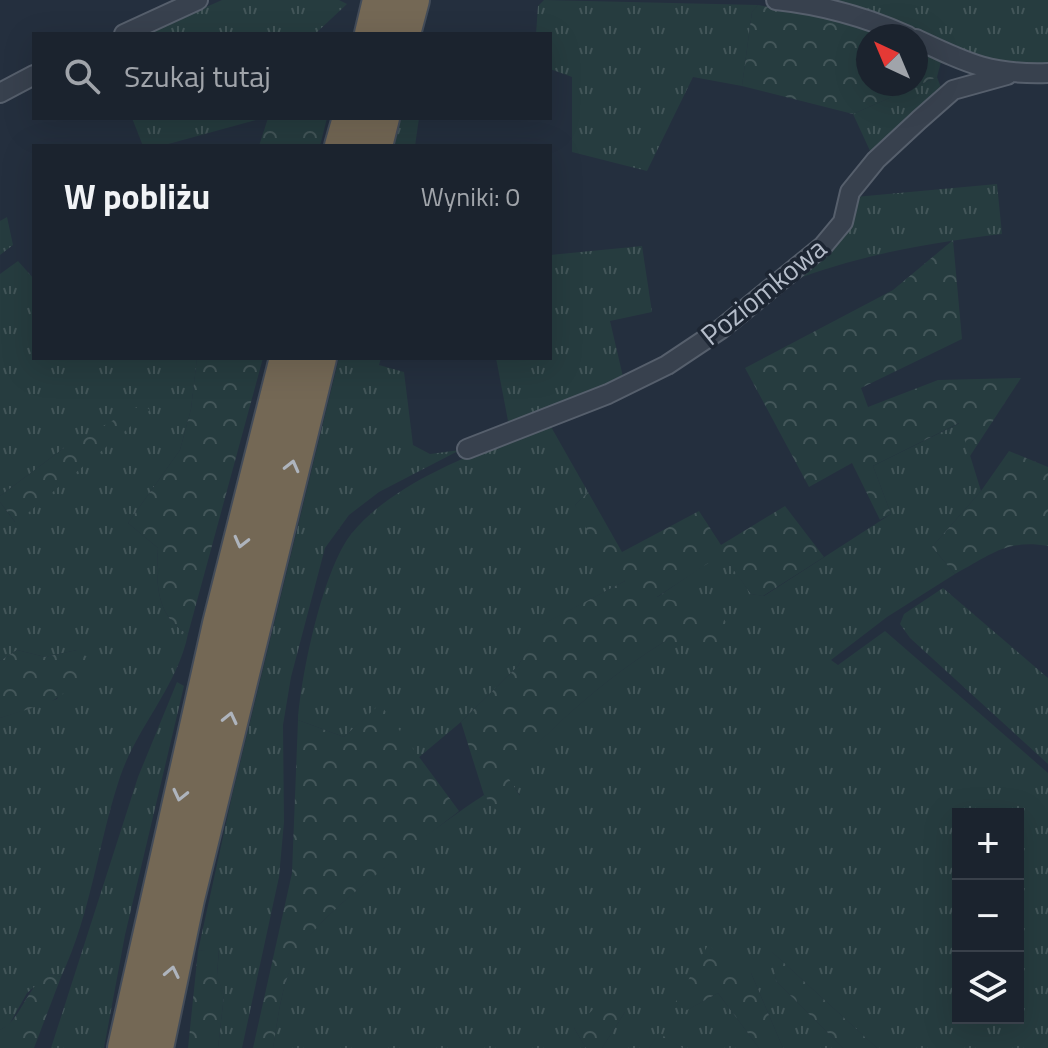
<!DOCTYPE html>
<html lang="pl">
<meta charset="utf-8">
<style>
:root{--surface:#1b232e;--page:#242b36;--text:#f1f3f6;--muted:#a0a4aa;--line:#39404a}
body{margin:0;font-family:"Titillium Web",sans-serif;background:var(--page);color:var(--text)}
.controls{position:absolute;right:24px;bottom:24px;display:grid;overflow:hidden;border-radius:0px;box-shadow:0 8px 32px #0002}
.controls button{width:72px;height:72px;display:grid;place-items:center;padding:0;border:0;border-bottom:2px solid var(--line);background:var(--surface);color:var(--text);font:40px sans-serif}
.compass{position:absolute;left:856px;top:24px;width:72px;height:72px;border-radius:50%;background:var(--surface);box-shadow:0 8px 32px #0002;rotate:316deg}
.list{margin:0;padding:0;list-style:none}
h2{display:flex;justify-content:space-between;align-items:center;height:104px;margin:0;padding:0 32px;font-size:34px}
h2 small{font-size:26px;font-weight:400;color:var(--muted)}
.icon{flex:none;width:44px;height:44px;fill:none;stroke:currentColor;stroke-width:2;stroke-linecap:round;stroke-linejoin:round}
.map{position:relative;flex:none;width:1048px;height:1048px;overflow:hidden}
.search{position:absolute;background:var(--surface);box-shadow:0 8px 32px #0002;left:32px;top:32px;width:520px;height:88px;display:flex;align-items:center;gap:20px;box-sizing:border-box;padding:0 28px;border-radius:0px;color:var(--muted);font-size:30px}
.panel{position:absolute;background:var(--surface);box-shadow:0 8px 32px #0002;left:32px;top:144px;width:520px;height:216px;border-radius:0px}
.map>svg:first-child{display:block}
</style>
<div class="map">
<svg width="1048" height="1048" viewBox="0 0 1048 1048">
<defs>
<pattern id="grass-tufts" width="24" height="20" patternUnits="userSpaceOnUse" patternTransform="scale(2)"><rect width="24" height="20" fill="#263c3f"/><path d="M3 7l-1-3M5 7V3M7 7l1-3M15 17l-1-3M17 17v-4M19 17l1-3" fill="none" stroke="#435659"/></pattern>
<pattern id="forest-crowns" width="20" height="18" patternUnits="userSpaceOnUse" patternTransform="scale(2)"><rect width="20" height="18" fill="#263c3f"/><path d="M2 6a3 3 0 1 1 6 0M12 15a3 3 0 1 1 6 0" fill="none" stroke="#435659"/></pattern>
</defs>
<rect width="100%" height="100%" fill="#242f3e"/>
<path fill="url(#grass-tufts)" fill-rule="evenodd" d="M222 0H339L347 4 315 34H145Z
M544 0 758 5 752 12 742 86 693 77 647 171 572 152V77L550 69V34H536L538 6Z
M816 0H1048V66L988 61Z
M937 77 943 93 871 153 853 114Z
M132 118H263L161 146H143Z
M399 118H419L415 146H392Z
M997 184 1002 234C928 243 859 255 789 282L855 197Z
M7 217 13 245 0 255V221Z
M642 246 652 312 610 321 624 381 509 426 496 358H550V255Z
M18 261 34 279V358H197L191 409 180 450 128 523 158 548C156 581 155 616 188 634 177 687 137 727 120 777 98 843 91 914 61 977L50 974 27 993 9 1025 0 1030V718L57 699 77 650 45 657 17 650 0 661V502L15 522 64 448 0 496V274Z
M339 358H381L379 365 404 372 413 445 430 454 460 450 379 492 349 515 325 548 291 677 283 725 284 822 279 877 242 1048H218L224 995 217 976 219 949 198 951 232 796Z
M960 423 981 491 932 547 955 574 887 617 831 660 838 665 885 631 1048 773V1048H877L772 952 776 981 843 1048H783L751 973 687 1010 718 993 759 1048H682L659 1034 649 1048H602L625 1012 574 1028 586 1048H273C278 1017 282 982 297 953 321 910 440 824 484 795L497 810 520 795 506 776C556 723 605 678 667 640L656 598 722 553 751 594 764 596 891 514 873 466ZM958 814H1018V1018H958Z
M550 425 588 492 575 505 625 581 542 625 518 666 461 722 418 758 380 705 344 737 298 720C301 675 323 568 352 533 396 479 487 448 550 425Z
M943 588 1048 678V764L910 638 900 624 904 614Z
M177 682 184 686 125 935 104 1048H51L138 777Z"/>
<path fill="url(#forest-crowns)" d="M758 5 873 25 896 36H868V84H916V45L942 58 937 77 853 114 742 86 752 12Z
M268 118H327L320 146H259Z
M953 240 962 339 861 388 868 407 938 380 1021 378 970 456 959 423 873 466 891 514 880 520 852 463 809 487 745 368 893 290Z
M197 358H263L188 634C155 616 156 581 158 548L128 523 180 450 191 409Z
M142 404 150 410 16 523 0 502V496L64 448Z
M1009 451 1048 467V546C1006 539 991 555 955 574L932 547 981 491Z
M588 492 622 552 699 511 721 545 785 506 824 557 763 596 751 594 722 554 657 597 718 610 729 627 716 653 667 640C605 678 556 723 507 776L520 796 497 811 484 795 461 722 518 666 541 625 625 581 601 561 575 505Z
M17 650 45 657 77 650 93 661 92 673 51 702 0 718V661Z
M380 704 459 811C418 844 321 910 298 953 282 981 278 1017 273 1048H253L292 873 298 720 344 737Z
M708 945 751 973 783 1048H759L718 993 687 1010 674 1005Z
M219 948 217 975 224 995 218 1048H188L198 951Z
M771 951 877 1048H843L776 981Z
M50 974 61 977 34 1048H0V1030C23 1019 25 986 50 974Z
M604 999 625 1012 602 1048H586L574 1028Z
M659 1033 682 1048H649Z"/>
<g fill="none" stroke-linecap="round" stroke-linejoin="round">
<g stroke="#565f6c" stroke-width="22">
<path id="minor" d="M776 0C823 5 866 17 908 36
M124 34 198 0
M916 39C967 63 990 75 1048 73
M0 93 34 75
M467 449 608 394 667 365 721 329 823 246 843 222 850 192 876 160 919 120 953 90 1007 75"/>
</g>
<g stroke="#434c59" stroke-width="38">
<path id="motorway" d="M372 34 380 0
M403 34 412 0
M342 146 350 118
M375 146 382 118
M125 1048 220 624 287 358
M156 1048 187 899 319 358"/>
</g>
<use href="#minor" stroke="#38414e" stroke-width="18"/>
<use href="#motorway" stroke="#746855" stroke-width="34"/>
</g>
<defs><path id="oneway-chevron" d="M-2-3.5L2.5 0L-2 3.5" fill="none" stroke-width="1.6" stroke-linecap="round" stroke-linejoin="round" transform="scale(2)"/></defs>
<g stroke="#aeb4bd">
<use href="#oneway-chevron" transform="translate(292 466) rotate(-76)"/>
<use href="#oneway-chevron" transform="translate(241 542) rotate(104)"/>
<use href="#oneway-chevron" transform="translate(230 718) rotate(-77)"/>
<use href="#oneway-chevron" transform="translate(180 795) rotate(103)"/>
<use href="#oneway-chevron" transform="translate(172 972) rotate(-78)"/>
</g>
<g text-anchor="middle" dominant-baseline="central" stroke-width="7" stroke-linejoin="round" paint-order="stroke">
<g font-size="28" fill="#b4bcc9" stroke="#1d2633">
<text transform="translate(763 291) rotate(-39)">Poziomkowa</text>
</g>
</g>
</svg>
<div class="controls">
<button>+</button>
<button>−</button>
<button><svg class="icon" aria-label="layers" viewBox="0 0 24 24"><path d="M12 4l9 5-9 5-9-5zM3 14l9 5 9-5"/></svg></button>
</div>
<svg class="compass" viewBox="-18 -18 36 36"><path d="M0-13l5 13h-10z" fill="#e53935"/><path d="M0 13l5-13h-10z" fill="#a0a4aa"/></svg>
<div class="search"><svg class="icon" aria-label="search" viewBox="0 0 24 24"><circle cx="10" cy="10" r="6"/><path d="M15 15l6 6"/></svg>Szukaj tutaj</div>
<section class="panel">
<h2>W pobliżu<small>Wyniki: 0</small></h2>
<ul class="list">
</ul>
</section>
</div>
